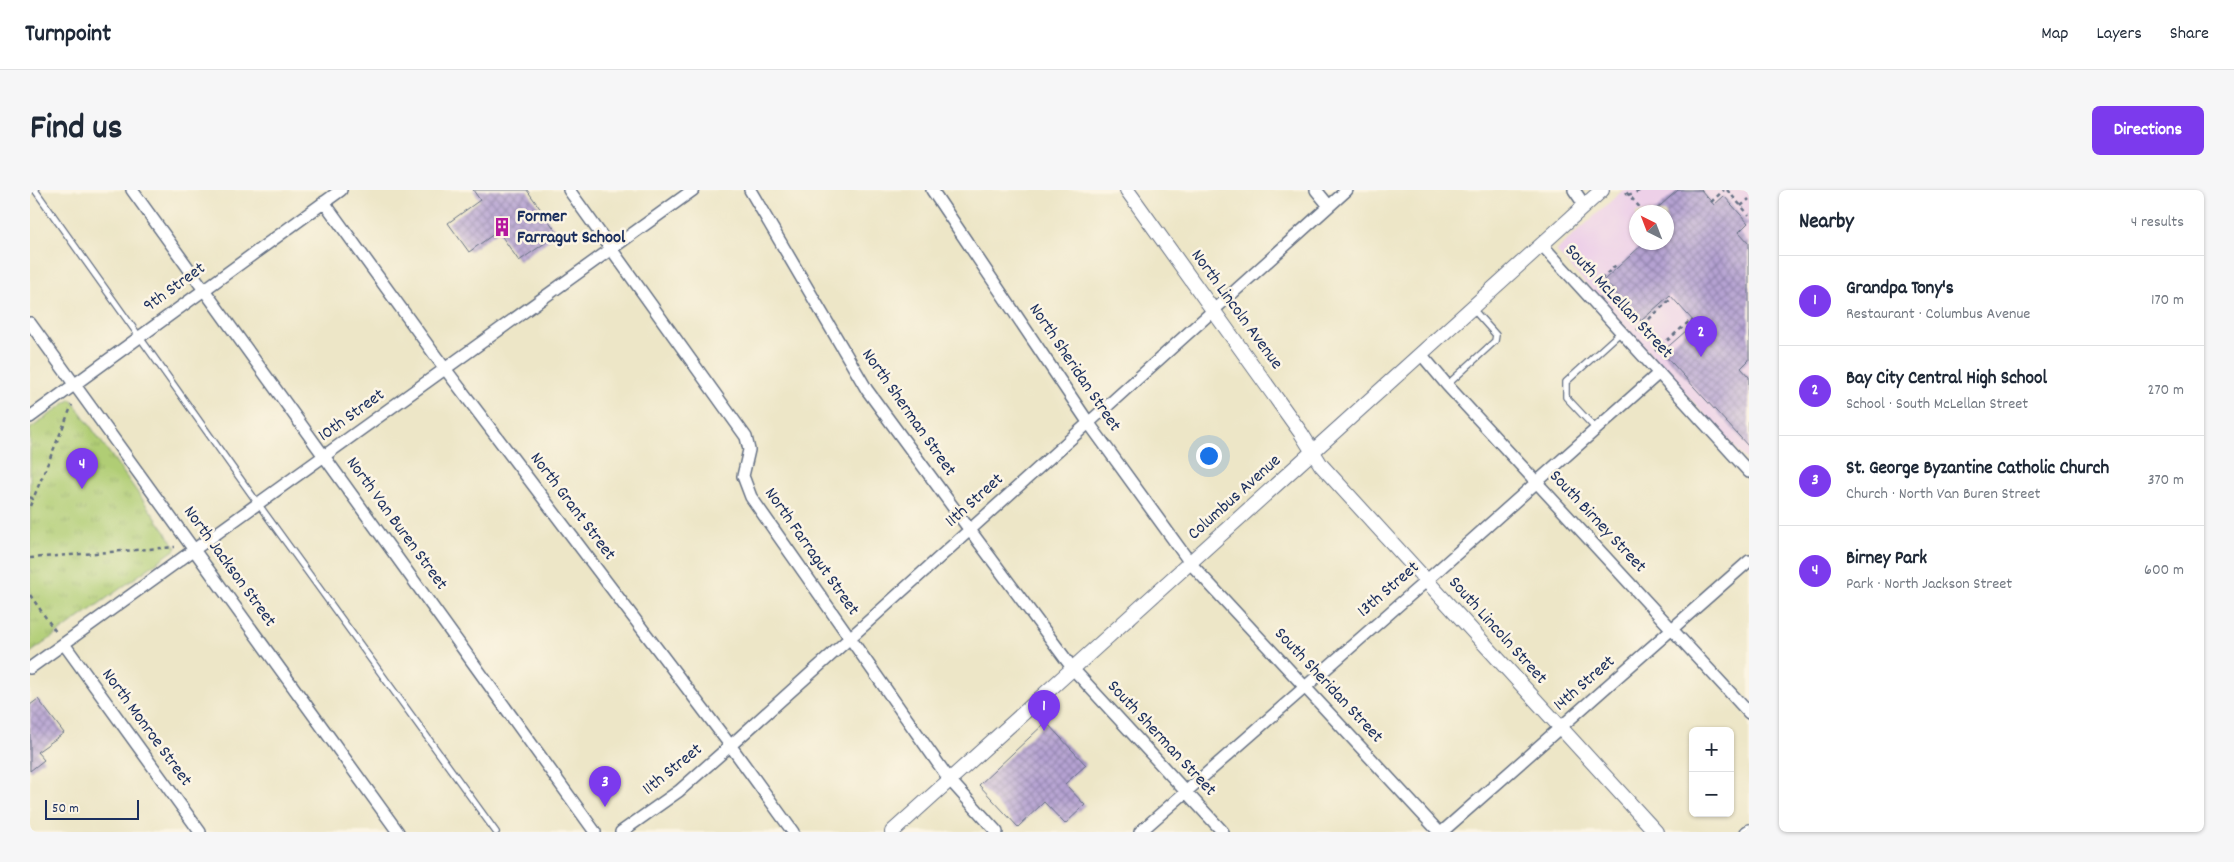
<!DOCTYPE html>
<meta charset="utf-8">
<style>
:root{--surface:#fff;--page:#f6f6f7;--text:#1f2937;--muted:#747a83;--line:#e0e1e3;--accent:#7c3aed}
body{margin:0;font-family:Dekko,sans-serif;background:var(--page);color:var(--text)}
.controls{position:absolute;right:15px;bottom:15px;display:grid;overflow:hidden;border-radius:8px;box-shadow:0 1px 4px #0004}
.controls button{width:45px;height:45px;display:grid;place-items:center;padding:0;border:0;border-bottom:1px solid var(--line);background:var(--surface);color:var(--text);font:25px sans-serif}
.compass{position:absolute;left:1599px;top:15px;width:45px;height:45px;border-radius:50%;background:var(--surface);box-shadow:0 1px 4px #0004;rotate:318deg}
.scale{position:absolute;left:15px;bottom:12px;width:94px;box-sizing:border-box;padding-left:5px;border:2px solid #1b2f5e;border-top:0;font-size:14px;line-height:18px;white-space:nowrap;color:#1b2f5e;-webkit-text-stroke:4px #fcf5e5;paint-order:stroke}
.you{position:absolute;left:1178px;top:265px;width:18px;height:18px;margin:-12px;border:4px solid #fff;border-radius:50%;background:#1a73e8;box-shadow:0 0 0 8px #1a73e833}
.badge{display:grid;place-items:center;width:32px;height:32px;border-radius:50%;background:var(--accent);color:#fff;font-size:16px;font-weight:700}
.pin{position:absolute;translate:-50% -41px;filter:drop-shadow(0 1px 2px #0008)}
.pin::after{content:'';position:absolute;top:26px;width:18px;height:15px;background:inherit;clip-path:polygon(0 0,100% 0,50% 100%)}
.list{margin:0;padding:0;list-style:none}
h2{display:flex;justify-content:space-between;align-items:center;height:65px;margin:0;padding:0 20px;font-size:21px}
h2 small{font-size:16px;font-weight:400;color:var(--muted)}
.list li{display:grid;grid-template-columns:32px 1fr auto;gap:15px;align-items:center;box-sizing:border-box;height:90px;padding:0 20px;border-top:1px solid var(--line)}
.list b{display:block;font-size:19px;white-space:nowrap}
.list p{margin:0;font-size:16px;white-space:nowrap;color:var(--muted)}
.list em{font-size:16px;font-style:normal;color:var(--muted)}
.map{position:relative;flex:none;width:1719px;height:642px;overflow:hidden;border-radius:8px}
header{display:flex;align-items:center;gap:30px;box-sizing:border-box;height:70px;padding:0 25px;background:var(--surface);border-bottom:1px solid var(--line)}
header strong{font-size:24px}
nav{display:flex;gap:28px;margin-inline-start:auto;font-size:18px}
.intro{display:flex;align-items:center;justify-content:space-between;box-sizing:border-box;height:120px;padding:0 30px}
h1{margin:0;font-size:35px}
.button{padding:12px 22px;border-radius:8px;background:var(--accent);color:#fff;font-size:18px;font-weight:700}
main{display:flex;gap:30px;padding:0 30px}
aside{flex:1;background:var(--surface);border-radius:8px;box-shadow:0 1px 4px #0004}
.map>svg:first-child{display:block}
</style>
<header>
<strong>Turnpoint</strong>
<nav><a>Map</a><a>Layers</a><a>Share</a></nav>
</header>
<div class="intro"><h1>Find us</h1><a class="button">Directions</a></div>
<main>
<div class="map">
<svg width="1719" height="642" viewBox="0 0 1719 642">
<defs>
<pattern id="park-tufts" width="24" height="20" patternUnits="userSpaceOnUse" patternTransform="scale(1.25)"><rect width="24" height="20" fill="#b0cd74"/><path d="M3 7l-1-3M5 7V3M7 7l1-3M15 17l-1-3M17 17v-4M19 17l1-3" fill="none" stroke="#97b067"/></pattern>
<pattern id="building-cross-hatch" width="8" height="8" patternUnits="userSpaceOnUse" patternTransform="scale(1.25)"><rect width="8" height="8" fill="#b5a2d2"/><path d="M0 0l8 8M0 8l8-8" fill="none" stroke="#9284ae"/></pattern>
</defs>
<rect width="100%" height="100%" fill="#fcf5e5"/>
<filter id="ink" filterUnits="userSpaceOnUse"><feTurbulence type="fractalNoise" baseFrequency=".02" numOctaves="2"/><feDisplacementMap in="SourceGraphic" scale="10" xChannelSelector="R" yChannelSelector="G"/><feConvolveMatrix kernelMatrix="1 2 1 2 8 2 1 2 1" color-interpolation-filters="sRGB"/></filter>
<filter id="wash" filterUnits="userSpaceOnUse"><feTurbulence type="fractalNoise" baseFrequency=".0096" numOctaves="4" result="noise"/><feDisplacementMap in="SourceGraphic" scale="20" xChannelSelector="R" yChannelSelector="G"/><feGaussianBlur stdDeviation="1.12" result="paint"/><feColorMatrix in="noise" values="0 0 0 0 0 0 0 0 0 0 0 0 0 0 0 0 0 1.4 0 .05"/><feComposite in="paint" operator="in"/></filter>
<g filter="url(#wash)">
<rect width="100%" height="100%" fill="#ede6c7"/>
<path fill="#edd0e8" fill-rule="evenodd" d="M1593 0H1719V273L1526 61ZM1606 22H1636V52H1606Z"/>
<path fill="url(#park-tufts)" stroke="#667e69" d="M41 209 147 358 0 463V239Z"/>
<g id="blocks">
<path fill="url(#building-cross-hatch)" d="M443 0H497L528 44 489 71 468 41 439 62 418 33 450 10Z
M1648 0H1671L1684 15 1694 6 1718 33 1709 42 1719 53V170L1711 178 1719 187V257L1632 162 1665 133 1640 105 1611 131 1574 90 1615 52H1636V22H1623Z
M8 509 34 543 7 562 14 570 0 581V515Z
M1016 532 1056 575 1035 594 1055 615 1035 634 1014 612 988 637 949 595Z"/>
</g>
</g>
<g filter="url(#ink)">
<use href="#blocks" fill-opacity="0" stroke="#646f83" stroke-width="1"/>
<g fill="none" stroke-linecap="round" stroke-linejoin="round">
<g stroke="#646f83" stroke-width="8">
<path id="service" d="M5 0 229 315 466 642
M1417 195 1465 151 1466 145 1442 118
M1566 239 1536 207V192L1591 142"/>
</g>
<g stroke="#646f83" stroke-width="14">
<path id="minor" d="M102 0 565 642
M539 0 716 247 719 260 713 286 721 307 919 589 967 642
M720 0 837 200 931 328 1043 479 1193 642
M902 0 1058 232 1161 374 1409 642
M1286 0 1299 16
M1544 0 1555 16
M294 12 407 168 700 555 763 642
M1512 55 1719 282
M0 133 368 642
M1391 164 1417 195 1719 523
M0 227 311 0
M34 454 170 642
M0 478 663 0
M591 642 649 601 710 547 1317 0
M1110 642 1396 391 1629 183
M1412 642 1719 371
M1716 642 1719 640"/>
</g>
<g stroke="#646f83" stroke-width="16">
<path id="tertiary" d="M1097 0 1271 243 1291 275 1626 642
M862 642 1572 0"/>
</g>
<path stroke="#646f83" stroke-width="2.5" stroke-dasharray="4 4" stroke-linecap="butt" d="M1697 0 1719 25
M1596 2 1614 22
M1598 5 1612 0
M1681 12 1694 0
M1711 16 1719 9
M1565 95 1586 75 1588 77
M1607 140 1642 108
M1625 161 1661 130 1664 133
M0 307 3 309 42 215
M0 316 3 309
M0 368 145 357
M0 405 26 442"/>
<use href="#service" stroke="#fff" stroke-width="5.5"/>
<use href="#minor" stroke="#fff" stroke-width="11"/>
<use href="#tertiary" stroke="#fff" stroke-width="14"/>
</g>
</g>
<defs>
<g id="building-bare" transform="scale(1.5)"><path d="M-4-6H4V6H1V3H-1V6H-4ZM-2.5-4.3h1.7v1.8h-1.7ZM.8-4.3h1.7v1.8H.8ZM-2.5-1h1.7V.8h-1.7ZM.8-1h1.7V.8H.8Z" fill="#b5179e" stroke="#fcf5e5" stroke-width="2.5" paint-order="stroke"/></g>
</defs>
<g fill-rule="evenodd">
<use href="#building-bare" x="472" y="37"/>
</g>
<g text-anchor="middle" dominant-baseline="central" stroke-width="5" stroke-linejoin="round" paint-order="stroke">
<g font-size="18" font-weight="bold" fill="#1b2f5e" stroke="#fcf5e5" text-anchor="start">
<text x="487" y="27">Former<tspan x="487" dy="21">Farragut School</tspan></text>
</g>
<g font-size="18" fill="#1b2f5e" stroke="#fcf5e5">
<text transform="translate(145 98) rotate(-36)">9th Street</text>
<text transform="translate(1588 112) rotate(47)">South McLellan Street</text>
<text transform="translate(1206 120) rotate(54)">North Lincoln Avenue</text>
<text transform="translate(1044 178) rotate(56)">North Sheridan Street</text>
<text transform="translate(878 223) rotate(55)">North Sherman Street</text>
<text transform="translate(322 226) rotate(-36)">10th Street</text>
<text transform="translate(1205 308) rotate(-42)">Columbus Avenue</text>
<text transform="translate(945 311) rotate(-42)">11th Street</text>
<text transform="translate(542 317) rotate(53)">North Grant Street</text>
<text transform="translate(1567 332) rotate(47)">South Birney Street</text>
<text transform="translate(366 334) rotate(54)">North Van Buren Street</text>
<text transform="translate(781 362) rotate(55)">North Farragut Street</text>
<text transform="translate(199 377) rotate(54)">North Jackson Street</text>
<text transform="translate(1359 400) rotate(-41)">13th Street</text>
<text transform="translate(1467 441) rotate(48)">South Lincoln Street</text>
<text transform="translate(1555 494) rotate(-41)">14th Street</text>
<text transform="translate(1298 496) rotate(47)">South Sheridan Street</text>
<text transform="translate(116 538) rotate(54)">North Monroe Street</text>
<text transform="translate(1131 549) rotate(47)">South Sherman Street</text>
<text transform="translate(643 580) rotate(-39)">11th Street</text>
</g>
</g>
</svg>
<div class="controls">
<button>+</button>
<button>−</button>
</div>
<svg class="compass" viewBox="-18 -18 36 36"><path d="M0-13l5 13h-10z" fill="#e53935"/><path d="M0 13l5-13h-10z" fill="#747a83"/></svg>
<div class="scale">50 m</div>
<div class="you"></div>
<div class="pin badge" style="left:1014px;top:541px">1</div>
<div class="pin badge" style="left:1671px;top:167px">2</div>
<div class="pin badge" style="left:575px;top:617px">3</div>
<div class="pin badge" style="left:52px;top:299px">4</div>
</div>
<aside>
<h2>Nearby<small>4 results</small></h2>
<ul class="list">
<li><span class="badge">1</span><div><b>Grandpa Tony's</b><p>Restaurant · Columbus Avenue</p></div><em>170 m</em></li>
<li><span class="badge">2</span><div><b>Bay City Central High School</b><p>School · South McLellan Street</p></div><em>270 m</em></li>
<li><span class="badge">3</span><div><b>St. George Byzantine Catholic Church</b><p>Church · North Van Buren Street</p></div><em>370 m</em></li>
<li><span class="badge">4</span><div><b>Birney Park</b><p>Park · North Jackson Street</p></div><em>600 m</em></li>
</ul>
</aside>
</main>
